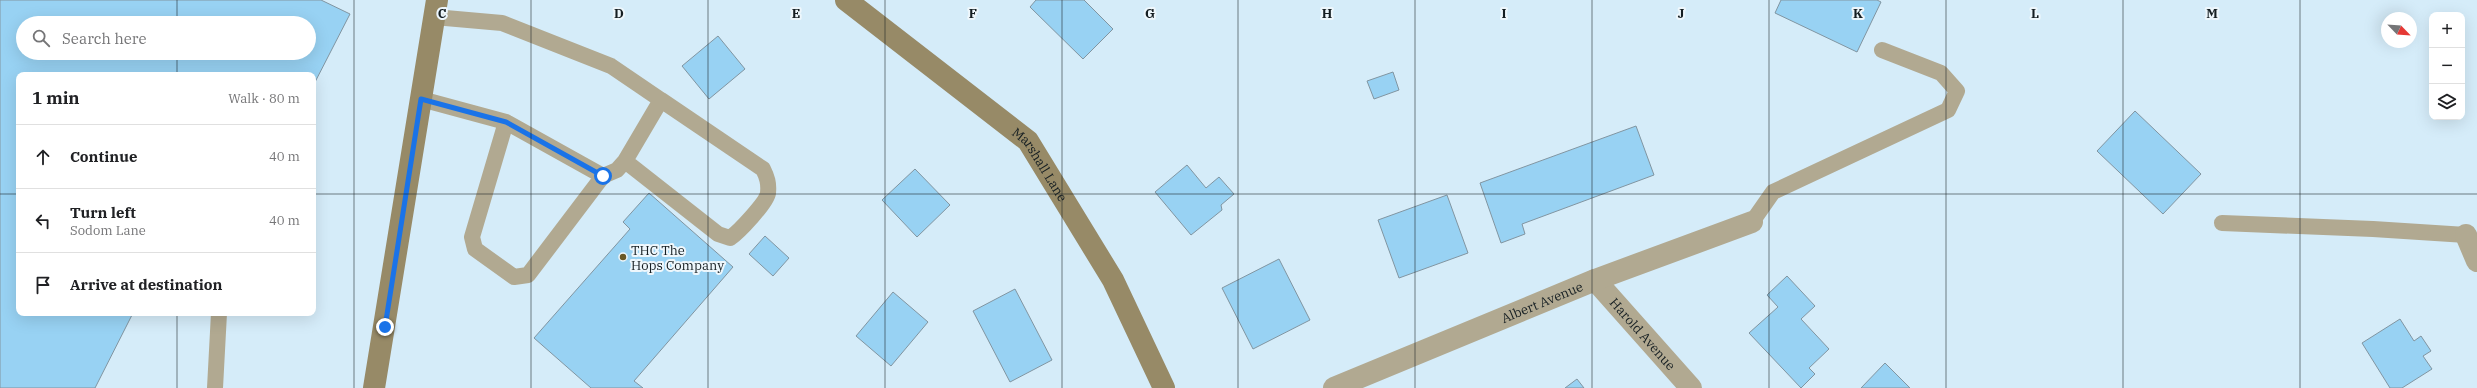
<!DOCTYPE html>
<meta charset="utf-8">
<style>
:root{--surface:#fff;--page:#f2f2f2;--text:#202124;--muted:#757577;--line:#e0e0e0}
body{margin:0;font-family:"IBM Plex Serif",serif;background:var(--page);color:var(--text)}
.controls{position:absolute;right:12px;top:12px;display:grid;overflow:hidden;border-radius:8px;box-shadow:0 4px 16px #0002}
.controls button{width:36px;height:36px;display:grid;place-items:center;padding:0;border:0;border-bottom:1px solid var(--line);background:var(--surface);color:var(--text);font:20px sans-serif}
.compass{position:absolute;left:2381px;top:12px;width:36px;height:36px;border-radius:50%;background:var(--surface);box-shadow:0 4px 16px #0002;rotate:115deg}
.stop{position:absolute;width:12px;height:12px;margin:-9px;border:3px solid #1a73e8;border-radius:50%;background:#fff}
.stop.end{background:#1a73e8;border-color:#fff;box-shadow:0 1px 4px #0008}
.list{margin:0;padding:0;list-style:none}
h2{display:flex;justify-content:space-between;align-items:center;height:52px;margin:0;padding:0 16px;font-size:17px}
h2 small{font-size:13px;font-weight:400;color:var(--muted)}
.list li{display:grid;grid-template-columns:26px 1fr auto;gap:12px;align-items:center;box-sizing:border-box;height:64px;padding:0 16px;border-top:1px solid var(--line)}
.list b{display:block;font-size:15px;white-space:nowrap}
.list p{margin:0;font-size:13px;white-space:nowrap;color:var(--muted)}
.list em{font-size:13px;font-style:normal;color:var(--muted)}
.icon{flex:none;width:22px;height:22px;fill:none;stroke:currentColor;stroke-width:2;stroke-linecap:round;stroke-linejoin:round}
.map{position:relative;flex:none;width:2477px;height:388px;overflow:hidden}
.search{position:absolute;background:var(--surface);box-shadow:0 4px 16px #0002;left:16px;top:16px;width:300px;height:44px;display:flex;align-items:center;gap:10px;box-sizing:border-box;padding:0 14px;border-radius:22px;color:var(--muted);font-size:15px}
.panel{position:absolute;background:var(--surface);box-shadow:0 4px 16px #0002;left:16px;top:72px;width:300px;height:244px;border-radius:8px}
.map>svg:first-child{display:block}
</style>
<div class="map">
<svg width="2477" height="388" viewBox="0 0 2477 388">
<rect width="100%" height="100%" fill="#d5ecf9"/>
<path fill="#98d2f3" stroke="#8195a1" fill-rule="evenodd" d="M0 0H321L350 14 313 86V75H19V313H133L95 388H0ZM23 23H309V53H23Z
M1036 0H1084L1113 29 1083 59 1030 7Z
M1781 0H1877L1881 2 1857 52 1775 13Z
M718 36 745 69 709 99 682 66Z
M1393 72 1399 90 1374 99 1367 81Z
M2135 111 2201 174 2163 214 2097 151Z
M1636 126 1654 175 1522 224 1525 234 1501 243 1480 183Z
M1187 165 1206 188 1219 177 1234 194 1221 205 1222 210 1191 235 1155 192Z
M915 169 950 205 917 237 882 200Z
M649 193 733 267 634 381 643 388H591L534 338 630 229 623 222Z
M1447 195 1468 253 1399 278 1378 220Z
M765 236 789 258 773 276 749 254Z
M1279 259 1310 320 1253 349 1222 288Z
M1787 276 1815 306 1801 319 1829 349 1809 368 1815 374 1801 388 1749 333 1778 307 1767 295Z
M1015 289 1052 360 1010 382 973 311Z
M893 292 928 322 891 366 856 336Z
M2400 319 2414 341 2421 336 2431 351 2423 356 2432 369 2402 388H2390L2362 343Z
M1885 363 1910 388H1861Z
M1577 379 1584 388H1565Z"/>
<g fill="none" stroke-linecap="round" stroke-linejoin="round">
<path stroke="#b1a991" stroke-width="16" d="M434 17 502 23 611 66 661 100 625 161
M421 99 506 122
M603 176 506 122 472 237 475 249 514 277 528 275 603 176 617 170 625 161 718 234 730 238C739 232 767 202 768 193 769 183 767 177 763 169L661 100
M1752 222 1773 192 1948 110 1957 91 1941 73 1882 50
M2222 223 2373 229 2466 235
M215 388 219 313"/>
<g stroke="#b1a991" stroke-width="22">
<path d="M2466 235 2477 261"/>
<path id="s1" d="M1595 280 1691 388"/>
<path id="s2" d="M1334 388 1595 280 1752 222"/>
</g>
<g stroke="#978a67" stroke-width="22">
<path id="s3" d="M846 0 1028 141 1113 280 1164 388"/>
<path d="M374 388 437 0"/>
</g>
</g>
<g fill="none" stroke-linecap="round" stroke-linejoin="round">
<path stroke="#1a73e8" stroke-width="5" d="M385 327 421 99 506 122 603 176"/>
</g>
<path fill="none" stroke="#151e22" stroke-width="1" stroke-opacity="0.55" d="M177 0V23M354 0V388M531 0V388M708 0V388M885 0V388M1062 0V388M1238 0V388M1415 0V388M1592 0V388M1769 0V388M1946 0V388M2123 0V388M2300 0V388M177 53V75M0 194H19M313 194H2477M177 313V388"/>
<circle fill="#695826" stroke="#eef7fc" stroke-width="1.5" cx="623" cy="257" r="4"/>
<g text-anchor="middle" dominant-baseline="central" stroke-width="4" stroke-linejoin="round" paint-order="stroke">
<g font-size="13" fill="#151e22" stroke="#eef7fc">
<text stroke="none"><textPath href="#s3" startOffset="256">Marshall Lane</textPath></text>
<text stroke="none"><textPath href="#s2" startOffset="225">Albert Avenue</textPath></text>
<text stroke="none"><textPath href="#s1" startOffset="72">Harold Avenue</textPath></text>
</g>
<g font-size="13" fill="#151e22" stroke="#eef7fc" text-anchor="start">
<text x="631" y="250">THC The<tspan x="631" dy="15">Hops Company</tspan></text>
</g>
</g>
<g font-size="13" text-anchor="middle" font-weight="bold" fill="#151e22" stroke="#eef7fc" stroke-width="4" stroke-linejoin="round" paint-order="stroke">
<text x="442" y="18">C</text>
<text x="619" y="18">D</text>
<text x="796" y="18">E</text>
<text x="973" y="18">F</text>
<text x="1150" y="18">G</text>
<text x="1327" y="18">H</text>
<text x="1504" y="18">I</text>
<text x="1681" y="18">J</text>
<text x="1858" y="18">K</text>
<text x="2035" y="18">L</text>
<text x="2212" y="18">M</text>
</g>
</svg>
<div class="controls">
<button>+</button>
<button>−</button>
<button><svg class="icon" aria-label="layers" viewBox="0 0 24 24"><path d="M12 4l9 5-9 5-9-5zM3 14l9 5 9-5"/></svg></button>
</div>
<svg class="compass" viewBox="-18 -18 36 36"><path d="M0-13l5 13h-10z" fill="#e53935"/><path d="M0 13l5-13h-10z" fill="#757577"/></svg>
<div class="stop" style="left:603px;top:176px"></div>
<div class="stop end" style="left:385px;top:327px"></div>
<div class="search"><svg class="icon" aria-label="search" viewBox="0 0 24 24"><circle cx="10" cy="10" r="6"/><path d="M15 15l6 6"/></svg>Search here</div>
<section class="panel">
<h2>1 min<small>Walk · 80 m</small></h2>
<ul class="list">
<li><svg class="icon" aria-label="ahead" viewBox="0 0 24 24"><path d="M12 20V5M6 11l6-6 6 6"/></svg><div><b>Continue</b></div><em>40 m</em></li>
<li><svg class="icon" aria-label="left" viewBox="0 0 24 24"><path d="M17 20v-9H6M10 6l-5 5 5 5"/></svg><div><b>Turn left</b><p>Sodom Lane</p></div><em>40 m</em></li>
<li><svg class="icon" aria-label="arrive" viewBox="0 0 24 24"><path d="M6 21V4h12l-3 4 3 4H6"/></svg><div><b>Arrive at destination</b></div></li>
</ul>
</section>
</div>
